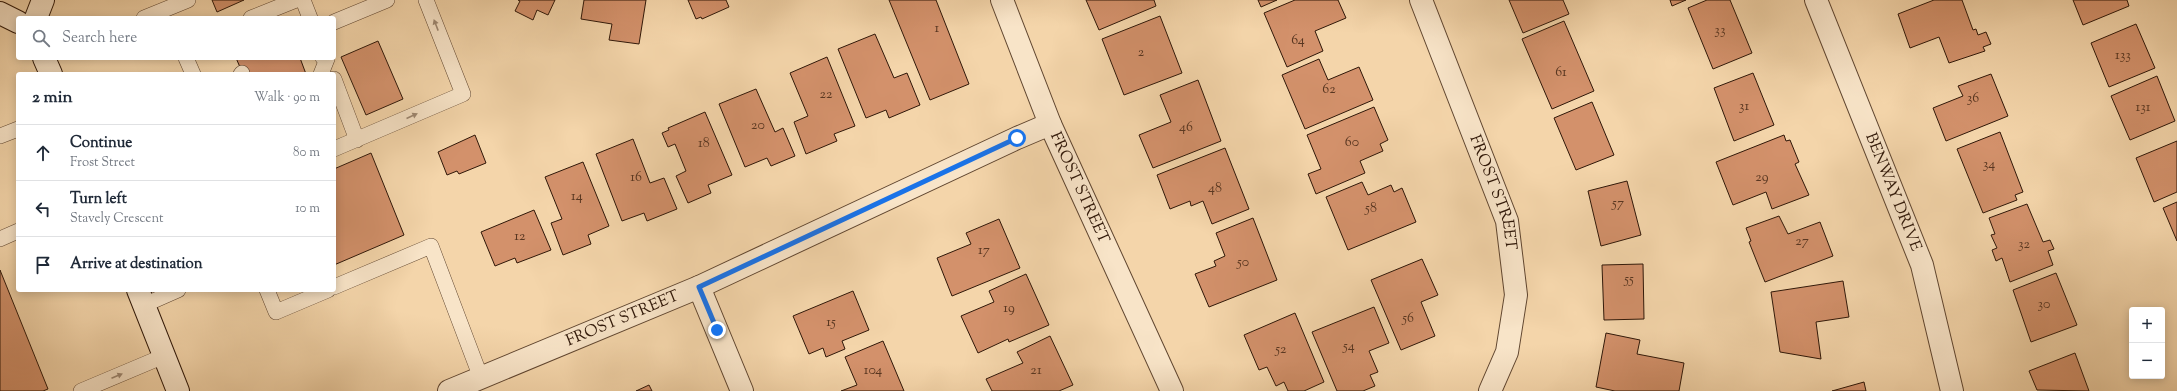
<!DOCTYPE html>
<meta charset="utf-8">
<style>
:root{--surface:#fff;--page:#f6f6f7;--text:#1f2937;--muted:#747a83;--line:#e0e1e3}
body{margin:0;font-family:"Sorts Mill Goudy",serif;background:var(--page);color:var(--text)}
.controls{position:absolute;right:12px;bottom:12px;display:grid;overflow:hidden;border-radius:4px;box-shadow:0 2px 10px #0003}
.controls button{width:36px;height:36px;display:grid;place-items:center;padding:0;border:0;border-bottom:1px solid var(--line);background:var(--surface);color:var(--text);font:20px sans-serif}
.stop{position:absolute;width:12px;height:12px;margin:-9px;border:3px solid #1a73e8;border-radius:50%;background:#fff}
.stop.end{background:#1a73e8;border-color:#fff;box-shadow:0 1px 4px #0008}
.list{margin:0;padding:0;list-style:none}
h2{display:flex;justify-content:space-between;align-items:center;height:52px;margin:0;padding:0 16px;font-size:17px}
h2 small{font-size:13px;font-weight:400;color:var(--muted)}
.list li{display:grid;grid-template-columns:26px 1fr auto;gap:12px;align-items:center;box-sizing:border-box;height:56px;padding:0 16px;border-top:1px solid var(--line)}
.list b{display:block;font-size:15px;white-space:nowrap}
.list p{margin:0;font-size:13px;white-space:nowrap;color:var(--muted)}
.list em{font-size:13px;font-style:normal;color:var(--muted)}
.icon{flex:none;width:22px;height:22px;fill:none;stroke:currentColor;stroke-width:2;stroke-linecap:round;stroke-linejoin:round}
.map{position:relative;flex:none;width:2177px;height:391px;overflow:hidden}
.search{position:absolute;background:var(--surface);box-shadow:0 2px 10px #0003;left:16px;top:16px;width:320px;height:44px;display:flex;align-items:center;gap:10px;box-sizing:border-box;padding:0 14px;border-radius:4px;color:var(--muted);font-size:15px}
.panel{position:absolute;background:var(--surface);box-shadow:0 2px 10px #0003;left:16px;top:72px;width:320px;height:220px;border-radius:4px}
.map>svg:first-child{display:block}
</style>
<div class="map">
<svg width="2177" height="391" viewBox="0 0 2177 391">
<rect width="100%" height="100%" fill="#f4d5aa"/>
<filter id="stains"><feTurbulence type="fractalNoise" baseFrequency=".005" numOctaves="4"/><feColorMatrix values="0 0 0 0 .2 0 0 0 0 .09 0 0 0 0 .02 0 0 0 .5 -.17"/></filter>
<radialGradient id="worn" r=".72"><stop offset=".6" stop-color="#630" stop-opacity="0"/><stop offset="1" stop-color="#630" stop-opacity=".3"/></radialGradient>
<path fill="#d3916b" stroke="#2f1708" d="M212 0H244L217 12Z
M518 0H555L548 15 537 10 533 20 515 11 520 1Z
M584 0H646L639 44 609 40 612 24 581 19Z
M688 0H726L729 7 702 19 701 17 696 19Z
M889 0H936L969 84 930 100Z
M1086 0H1154L1156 6 1099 30Z
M1258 0H1277L1261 7Z
M1295 0H1338L1346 18 1315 31 1323 51 1287 67 1264 13Z
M1509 0H1563L1569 14 1523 33Z
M1670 0H1686L1672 6Z
M1707 0H1730L1752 53 1713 69 1688 8Z
M1934 0H1962L1973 30 1976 29 1978 35 1986 32 1991 44 1983 47 1985 51 1949 63 1939 37 1910 48 1898 14Z
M2073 0H2127L2129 6 2083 25Z
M1160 16 1182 73 1124 95 1102 39Z
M1564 21 1594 91 1552 109 1522 39Z
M2136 24 2155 68 2109 87 2091 43Z
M875 34 894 78 907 73 920 105 889 118 886 110 866 118 838 49Z
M378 41 403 99 366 115 341 57Z
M827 57 855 126 834 134 837 141 806 154 794 122 808 116 790 73Z
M236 58H300L306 74H243Z
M1319 59 1328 80 1359 67 1373 100 1305 129 1282 75Z
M1753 73 1774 125 1734 141 1714 88Z
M1991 74 2008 116 1946 141 1933 108 1963 96 1958 86Z
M2157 76 2175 121 2130 140 2111 96Z
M1198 80 1221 141 1153 168 1139 135 1171 122 1160 95Z
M756 89 775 132 783 128 795 156 771 166 767 158 745 167 719 104Z
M1592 102 1614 155 1576 170 1554 118Z
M1374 107 1388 140 1380 144 1383 151 1360 161 1365 173 1316 194 1308 174 1321 169 1307 135Z
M705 112 732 175 708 185 711 193 688 203 676 176 686 171 675 144 668 147 662 133 669 130 668 128Z
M2000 132 2023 192 2015 195 2017 200 1983 213 1957 149Z
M475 135 486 163 459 174 457 171 447 175 438 152Z
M1784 135 1786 141 1790 140 1799 162 1795 164 1809 195 1772 209 1766 192 1733 205 1716 162Z
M633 139 650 183 664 178 677 209 647 221 644 213 622 221 596 154Z
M2177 141V192L2154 202 2136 158Z
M1225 148 1249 209 1212 224 1203 201 1191 206 1190 201 1170 209 1157 175Z
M371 153 404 235 334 265V169Z
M583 162 609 226 588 235 591 244 563 255 551 223 562 219 545 177Z
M1627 181 1641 235 1601 246 1588 191Z
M1362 182 1368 195 1391 185 1394 192 1402 188 1416 222 1348 250 1326 197Z
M2177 202V241L2163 208Z
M2027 204 2043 242 2050 240 2054 249 2048 251 2053 265 2010 282 2002 258 1996 261 1992 250 1997 248 1991 235 1995 234 1989 218Z
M534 210 551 250 517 263 515 258 495 266 481 232Z
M1779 216 1788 234 1820 222 1833 256 1765 282 1749 242 1751 241 1746 228Z
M1253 218 1277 280 1209 307 1195 274 1216 266 1214 261 1225 256 1216 233Z
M999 219 1020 268 952 296 937 258 971 244 966 233Z
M1422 259 1438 295 1421 302 1435 336 1401 350 1371 280Z
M1643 264 1644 319 1604 320 1602 265Z
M0 270 48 389 43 391H0Z
M2056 273 2077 325 2031 342 2013 290Z
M1026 274 1049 325 1009 342 1008 339 978 353 961 316 994 302 989 291Z
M1843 281 1849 317 1816 322 1821 359 1780 352 1771 292Z
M853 291 869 330 842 341 845 349 826 357 823 348 809 354 793 316Z
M1374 307 1389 343 1369 351 1378 372 1370 375 1375 386 1363 391H1337L1312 332Z
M1295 313 1324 382 1304 391H1288L1284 382 1276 386 1267 367 1259 370 1244 335Z
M1606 333 1640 340 1637 354 1684 363 1679 391H1615L1596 387Z
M1050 336 1073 385 1059 391H992L986 379 1023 363 1017 352Z
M883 341 904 391H841L857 385 845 357Z
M2075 353 2089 391 2037 390 2029 371Z
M1864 382 1866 391H1832Z
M649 385 652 391H636Z"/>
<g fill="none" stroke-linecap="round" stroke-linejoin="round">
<g stroke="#604630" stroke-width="16">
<path id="lane" d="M303 0 310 18
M144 18 188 0
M251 18 296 0
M334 22 387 0
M186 58 193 74
M241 74 242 73
M321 74 327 59 323 58
M334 79 357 140
M0 136 18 129
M334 149 463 94 426 0
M0 239 18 231
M334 287 431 246 481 378
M267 290 276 312 328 290
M144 305 178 290
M81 391 164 356"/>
</g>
<g stroke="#604630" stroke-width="24">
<g id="street">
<path d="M1002 0 1050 124"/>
<path id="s1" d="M1421 0 1507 221 1516 295 1507 352 1490 391"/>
<path id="s2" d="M1816 0 1922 265 1952 391"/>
<path d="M699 287 742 391"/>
<path id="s3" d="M449 391 699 287 1017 138 1050 124 1172 391"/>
</g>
</g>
<g stroke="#2f1708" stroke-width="24">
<path id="secondary" d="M0 13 18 22
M36 18 43 0
M44 58 51 74
M138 290 178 391"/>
</g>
<use href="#lane" stroke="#f8e4c8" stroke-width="15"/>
<use href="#street" stroke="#f8e4c8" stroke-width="22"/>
<use href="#secondary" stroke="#f8e4c8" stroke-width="22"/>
</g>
<defs><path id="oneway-solid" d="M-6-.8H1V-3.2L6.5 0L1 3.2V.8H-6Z"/></defs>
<g fill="#9e8872">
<use href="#oneway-solid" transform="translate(436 25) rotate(-111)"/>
<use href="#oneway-solid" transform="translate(412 116) rotate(-24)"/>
<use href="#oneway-solid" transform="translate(117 376) rotate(-23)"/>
</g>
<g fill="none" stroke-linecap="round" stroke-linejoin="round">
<path stroke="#1a73e8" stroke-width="5" d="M717 330 699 287 1017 138"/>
</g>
<g text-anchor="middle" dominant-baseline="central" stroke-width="3.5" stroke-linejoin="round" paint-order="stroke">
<g font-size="14" fill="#583621">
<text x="937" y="29">1</text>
<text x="1720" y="31">33</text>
<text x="1298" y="41">64</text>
<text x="1141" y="53">2</text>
<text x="2123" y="56">133</text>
<text x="1561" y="73">61</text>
<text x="1329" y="90">62</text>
<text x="826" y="95">22</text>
<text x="1973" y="99">36</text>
<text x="1744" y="107">31</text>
<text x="2143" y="108">131</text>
<text x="758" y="126">20</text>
<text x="1186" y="128">46</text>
<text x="1352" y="143">60</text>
<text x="704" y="144">18</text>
<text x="1989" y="165">34</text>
<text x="636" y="178">16</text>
<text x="1762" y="178">29</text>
<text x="1215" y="189">48</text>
<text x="577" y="197">14</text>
<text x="1618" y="204">57</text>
<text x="1371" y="209">58</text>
<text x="520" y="237">12</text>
<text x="1802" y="242">27</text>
<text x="2024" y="245">32</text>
<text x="984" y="251">17</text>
<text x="1243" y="263">50</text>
<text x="1629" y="280">55</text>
<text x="2044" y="305">30</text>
<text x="1009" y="309">19</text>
<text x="1408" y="319">56</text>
<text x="831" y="323">15</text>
<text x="1349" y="347">54</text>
<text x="1281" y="350">52</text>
<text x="873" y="371">104</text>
<text x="1036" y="371">21</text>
</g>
<g font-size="16" fill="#2f1708" stroke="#f8e4c8">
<text stroke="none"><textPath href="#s3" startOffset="728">FROST STREET</textPath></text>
<text stroke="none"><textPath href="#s1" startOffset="206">FROST STREET</textPath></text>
<text stroke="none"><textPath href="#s2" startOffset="207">BENWAY DRIVE</textPath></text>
<text stroke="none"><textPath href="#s3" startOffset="188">FROST STREET</textPath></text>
</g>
</g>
<rect width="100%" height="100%" filter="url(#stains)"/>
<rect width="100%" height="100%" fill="url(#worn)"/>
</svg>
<div class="controls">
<button>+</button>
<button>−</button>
</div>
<div class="stop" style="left:1017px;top:138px"></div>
<div class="stop end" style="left:717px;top:330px"></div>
<div class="search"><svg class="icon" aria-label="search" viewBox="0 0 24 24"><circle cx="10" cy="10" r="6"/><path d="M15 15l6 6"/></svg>Search here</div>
<section class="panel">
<h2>2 min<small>Walk · 90 m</small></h2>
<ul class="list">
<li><svg class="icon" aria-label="ahead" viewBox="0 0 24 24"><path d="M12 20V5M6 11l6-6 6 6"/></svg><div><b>Continue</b><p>Frost Street</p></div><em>80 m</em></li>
<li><svg class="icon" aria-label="left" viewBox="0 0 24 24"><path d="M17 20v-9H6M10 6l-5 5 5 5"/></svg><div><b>Turn left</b><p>Stavely Crescent</p></div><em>10 m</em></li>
<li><svg class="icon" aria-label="arrive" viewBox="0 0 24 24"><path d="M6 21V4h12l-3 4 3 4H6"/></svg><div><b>Arrive at destination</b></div></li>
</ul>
</section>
</div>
